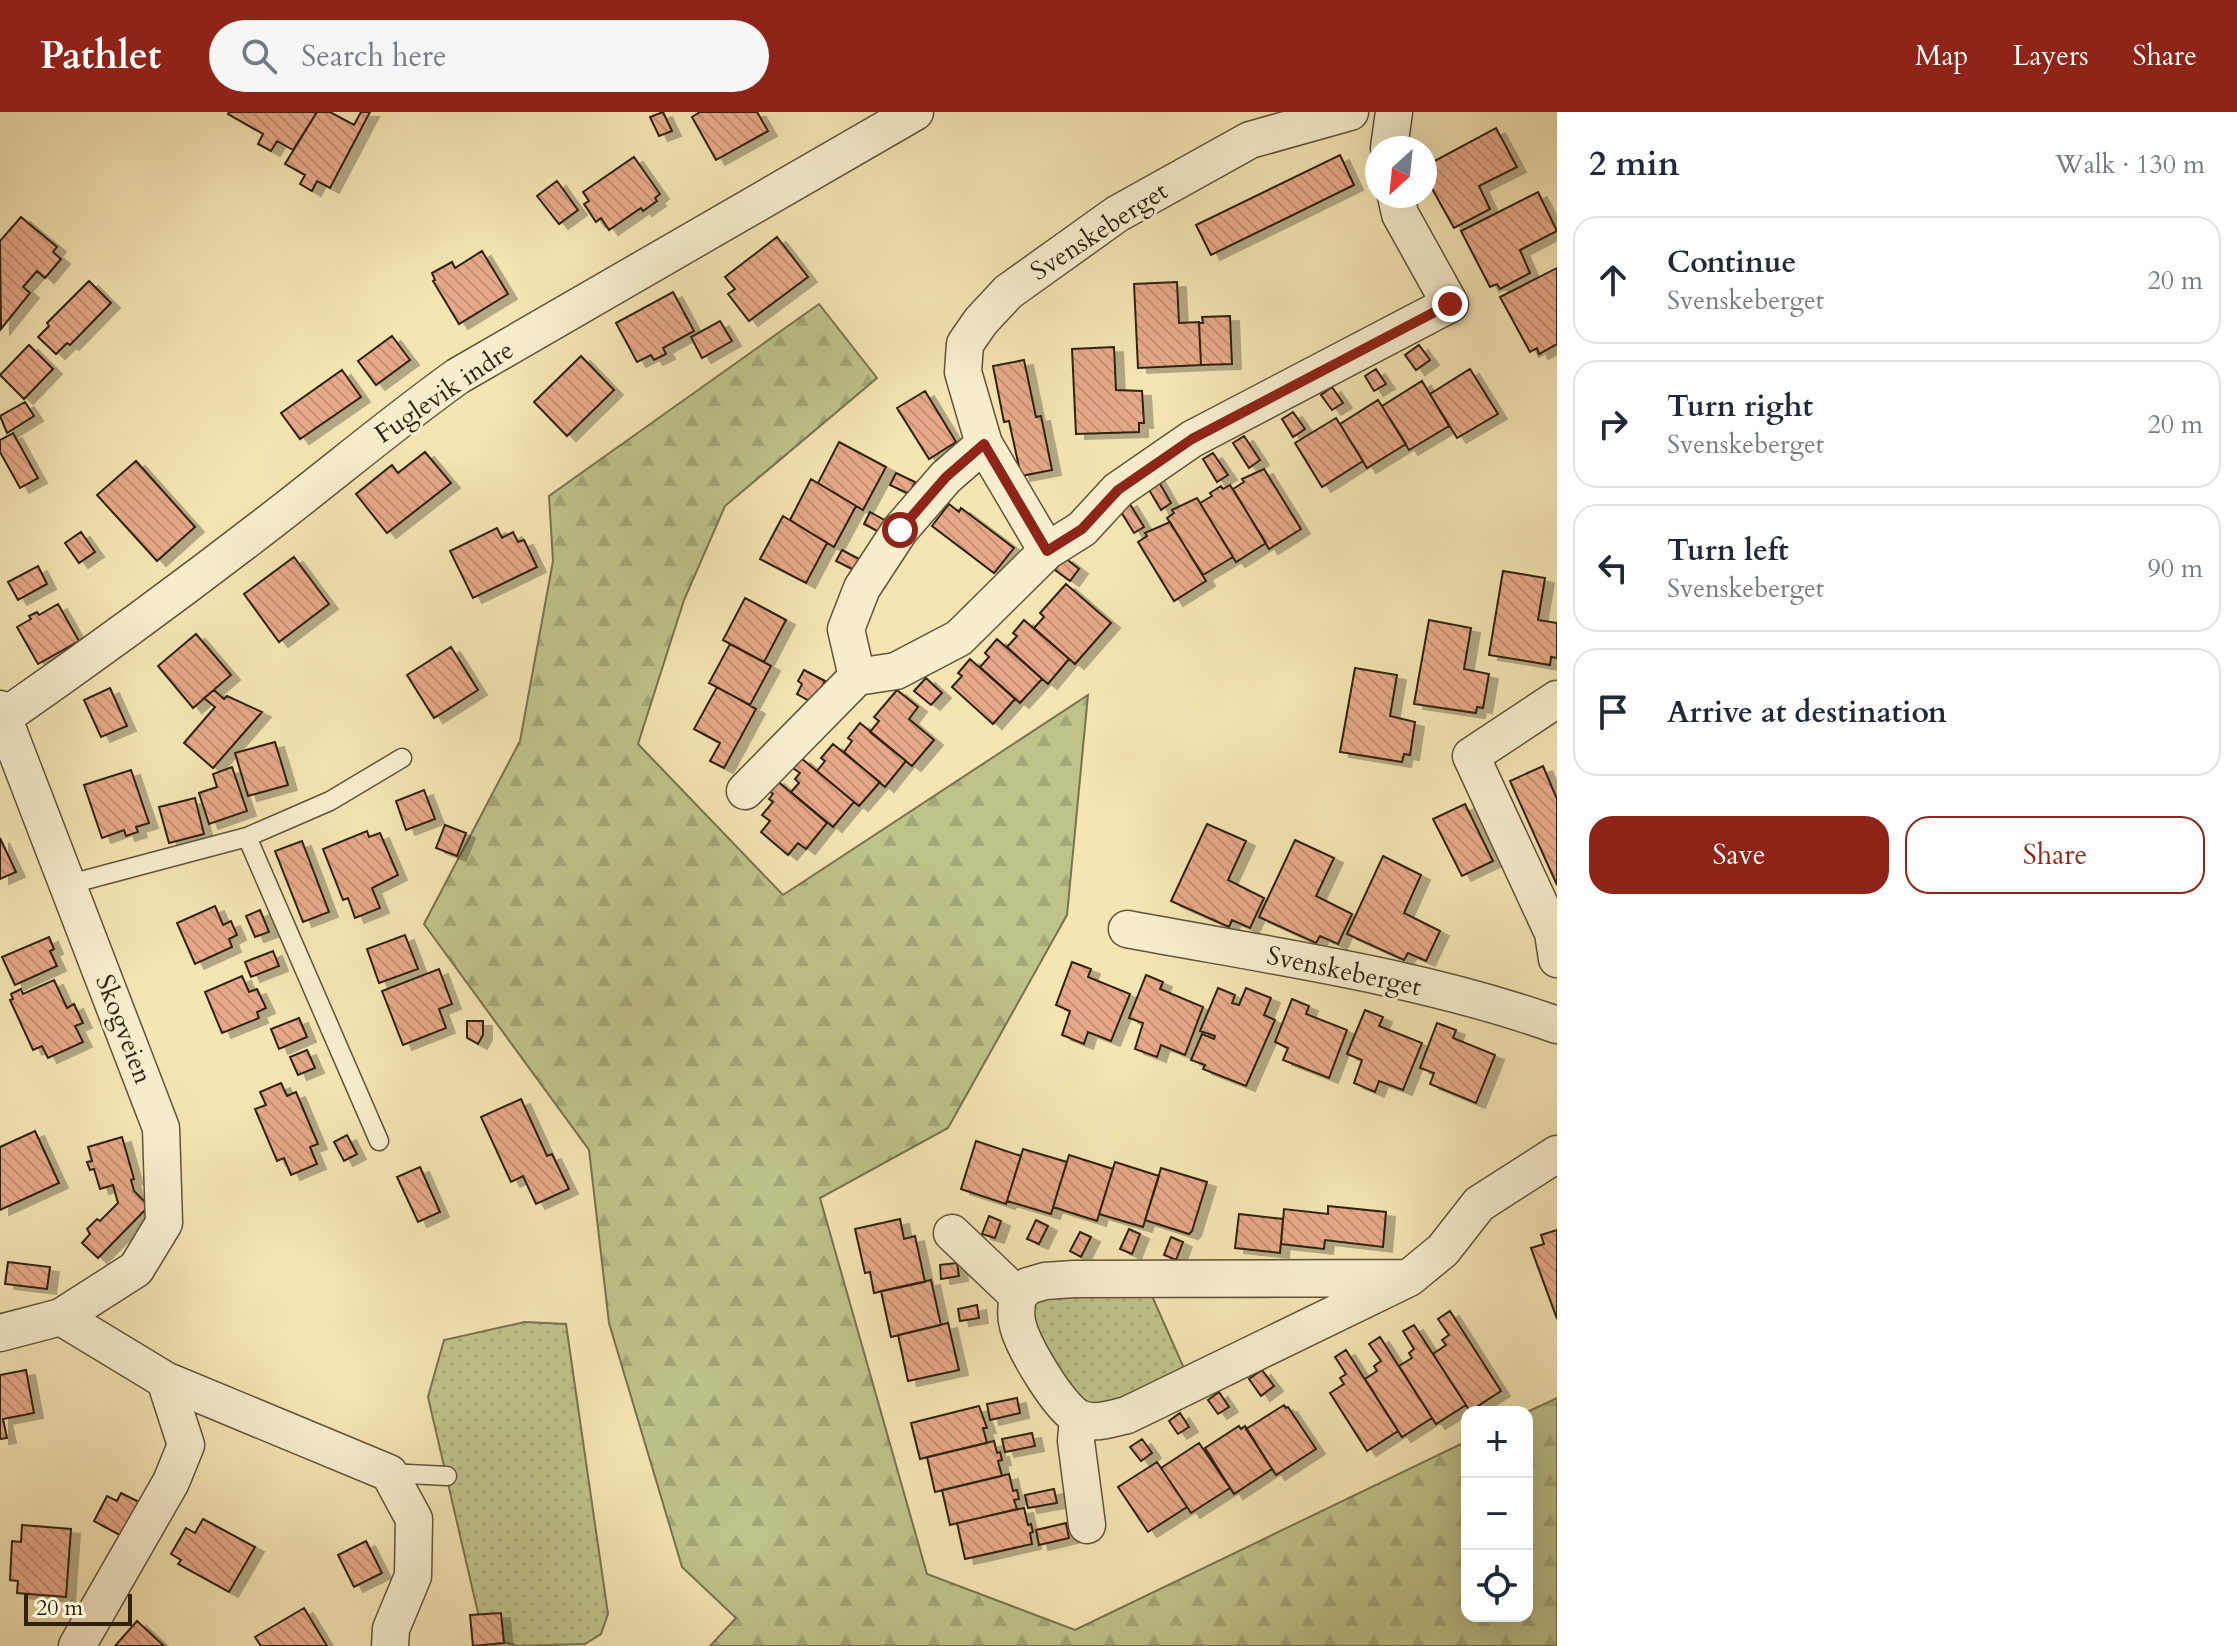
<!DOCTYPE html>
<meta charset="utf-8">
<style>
:root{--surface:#fff;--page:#f6f6f7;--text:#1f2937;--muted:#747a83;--line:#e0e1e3;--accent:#8f2418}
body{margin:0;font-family:Cardo,serif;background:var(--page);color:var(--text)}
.controls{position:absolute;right:24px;bottom:24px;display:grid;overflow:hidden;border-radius:16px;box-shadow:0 8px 32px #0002}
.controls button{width:72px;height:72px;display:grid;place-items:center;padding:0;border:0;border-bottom:2px solid var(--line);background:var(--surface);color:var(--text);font:40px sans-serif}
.compass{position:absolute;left:1365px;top:24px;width:72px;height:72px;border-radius:50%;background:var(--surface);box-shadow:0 8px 32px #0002;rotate:207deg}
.scale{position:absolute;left:24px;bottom:20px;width:108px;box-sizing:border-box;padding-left:8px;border:4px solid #2f2211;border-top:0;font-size:22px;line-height:28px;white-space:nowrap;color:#2f2211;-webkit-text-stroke:6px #f8eece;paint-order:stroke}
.stop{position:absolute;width:24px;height:24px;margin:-18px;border:6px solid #8f2418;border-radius:50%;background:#fff}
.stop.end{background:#8f2418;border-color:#fff;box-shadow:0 2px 8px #0008}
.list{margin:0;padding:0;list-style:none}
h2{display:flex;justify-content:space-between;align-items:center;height:104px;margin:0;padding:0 32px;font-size:34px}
h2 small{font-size:26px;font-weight:400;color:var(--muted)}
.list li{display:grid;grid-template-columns:52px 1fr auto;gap:24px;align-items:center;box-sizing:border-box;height:128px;margin:0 16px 16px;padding:0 16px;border:2px solid var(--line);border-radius:24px}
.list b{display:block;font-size:30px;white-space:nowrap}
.list p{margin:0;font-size:26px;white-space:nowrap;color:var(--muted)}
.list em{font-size:26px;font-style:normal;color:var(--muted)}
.actions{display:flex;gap:16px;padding:24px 32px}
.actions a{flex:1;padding:18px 0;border:2px solid var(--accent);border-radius:24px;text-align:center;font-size:28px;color:var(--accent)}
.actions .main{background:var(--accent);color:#fff}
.icon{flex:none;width:44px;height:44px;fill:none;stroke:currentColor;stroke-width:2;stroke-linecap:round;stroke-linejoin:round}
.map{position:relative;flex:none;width:1557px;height:1534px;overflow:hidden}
header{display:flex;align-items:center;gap:48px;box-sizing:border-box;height:112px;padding:0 40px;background:var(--accent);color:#fff}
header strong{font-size:38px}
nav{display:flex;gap:44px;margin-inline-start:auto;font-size:28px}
.search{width:560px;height:72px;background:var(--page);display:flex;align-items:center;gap:20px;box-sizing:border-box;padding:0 28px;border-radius:44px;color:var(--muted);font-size:30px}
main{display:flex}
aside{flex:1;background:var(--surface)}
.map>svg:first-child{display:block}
</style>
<header>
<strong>Pathlet</strong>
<div class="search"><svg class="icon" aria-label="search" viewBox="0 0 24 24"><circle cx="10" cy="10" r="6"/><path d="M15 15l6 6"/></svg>Search here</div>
<nav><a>Map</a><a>Layers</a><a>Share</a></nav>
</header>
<main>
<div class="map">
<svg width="1557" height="1534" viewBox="0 0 1557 1534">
<defs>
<pattern id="forest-firs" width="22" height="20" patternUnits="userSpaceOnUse" patternTransform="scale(2)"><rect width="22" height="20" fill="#bfc38a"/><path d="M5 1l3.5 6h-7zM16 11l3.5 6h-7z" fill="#a4a776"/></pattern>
<pattern id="park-dots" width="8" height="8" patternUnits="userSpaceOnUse" patternTransform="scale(2)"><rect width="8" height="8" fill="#bfc38a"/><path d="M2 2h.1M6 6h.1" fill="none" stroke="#a4a776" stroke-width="1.8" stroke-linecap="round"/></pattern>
<pattern id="building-back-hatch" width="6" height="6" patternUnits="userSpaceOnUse" patternTransform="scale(2)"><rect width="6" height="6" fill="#e7a989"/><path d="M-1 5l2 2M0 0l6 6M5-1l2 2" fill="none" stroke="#c69175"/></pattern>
<filter id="shadow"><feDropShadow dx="9" dy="5" stdDeviation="0" flood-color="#0004"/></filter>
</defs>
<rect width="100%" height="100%" fill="#f4e5b3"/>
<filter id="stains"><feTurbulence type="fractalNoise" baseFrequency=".0025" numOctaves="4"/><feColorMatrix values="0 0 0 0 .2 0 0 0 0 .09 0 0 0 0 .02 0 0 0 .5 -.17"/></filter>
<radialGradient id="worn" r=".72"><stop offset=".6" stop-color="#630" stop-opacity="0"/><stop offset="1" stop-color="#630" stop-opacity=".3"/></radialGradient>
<path fill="url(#forest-firs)" stroke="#77724e" stroke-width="2" d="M819 192 877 266 725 394 684 488 638 632 783 783 1088 583 1067 803 948 1016 820 1086 927 1462 1075 1518 1467 1329V1504H1527V1300L1557 1286V1534H710L736 1506 682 1455 609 1211 589 1038 424 812 520 629 553 449 549 384Z"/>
<path fill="url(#park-dots)" stroke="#77724e" stroke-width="2" d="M1144 1166 1191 1272 1078 1306 1018 1184Z
M525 1210 566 1212 608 1502 601 1522 585 1532 518 1534 497 1528 481 1514 428 1285 444 1228Z"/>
<path fill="url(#building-back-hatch)" stroke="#2f2211" stroke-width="2" filter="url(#shadow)" d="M229 0H317L293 38 277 29 271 39 258 32 263 22 228 2Z
M317 0H330L354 13 361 0H370L330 76 317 69 312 79 300 72 305 63 285 52Z
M663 0 672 19 659 24 650 5Z
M700 0H757L768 19 716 48 692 5Z
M1496 16 1517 55 1479 74 1490 97 1454 116 1425 64V54Z
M1340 43 1354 73 1211 143 1196 113Z
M634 45 660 82 655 86 657 89 643 99 641 96 609 118 601 106 596 110 584 92 589 89 583 80Z
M557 69 578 98 559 112 537 84Z
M1538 80 1557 119 1520 138 1530 161 1500 177 1497 172 1490 175 1461 119Z
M21 105 57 135 53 140 61 147 45 166 37 159 23 175 30 181 1 217 0 129Z
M777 125 808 165 749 209 728 182 735 177 725 165Z
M482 139 508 182 459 212 433 169 435 168 432 161 452 150 455 156Z
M1557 156V232L1539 242 1537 236 1530 240 1500 185Z
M89 169 111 191 70 233 67 231 56 242 38 225 49 214 47 211Z
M1177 170 1179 211 1199 210 1201 253 1138 256 1134 172Z
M673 180 694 219 663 236 666 242 654 248 651 243 637 250 616 211Z
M1230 204 1232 252 1201 253 1199 211H1203L1202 205Z
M720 209 732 229 702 246 691 225Z
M392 224 410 248 376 273 358 249Z
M29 233 53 257 24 287 0 263Z
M1419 233 1430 248 1416 258 1405 243Z
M1114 235 1116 278 1142 279 1144 311H1139V320L1076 322 1072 237Z
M581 244 614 278 567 324 534 290Z
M1024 248 1036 305 1041 304 1052 358 1021 364 1009 309 1004 310 993 254Z
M1376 257 1386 272 1374 279 1365 264Z
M1470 257 1498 302 1457 326 1430 282Z
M342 258 361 285 300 327 281 301Z
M1422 269 1449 314 1409 338 1382 294Z
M1332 275 1343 291 1332 298 1321 283Z
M925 279 956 330 929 347 897 296Z
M1378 288 1406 332 1367 356 1340 312Z
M25 290 34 304 7 321 0 304Z
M1293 300 1305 317 1293 325 1282 307Z
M1336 306 1363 349 1322 375 1295 331Z
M13 321 38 366 20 376 0 340V328Z
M1244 324 1260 348 1249 356 1233 331Z
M839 330 886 355 863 398 818 371Z
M425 340 451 371 387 421 356 382 392 353 398 361Z
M1213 341 1228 363 1217 370 1203 347Z
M136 349 195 415 157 449 97 383Z
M1264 357 1301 417 1269 437 1233 377 1244 370 1242 367Z
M896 361 915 370 909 382 890 373Z
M1156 365 1171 391 1161 398 1145 371Z
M811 367 856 394 834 435 790 408Z
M1230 373 1266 431 1236 450 1200 391 1212 384 1210 381 1221 374 1223 377Z
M1197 386 1233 445 1203 463 1167 406 1174 401 1172 398Z
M1128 389 1144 415 1134 421 1118 395Z
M949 392 959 400 961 396 1014 436 994 461 932 414Z
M870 400 888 410 881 421 864 412Z
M783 404 827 431 806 471 760 447Z
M1170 410 1206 469 1174 489 1138 430 1147 424 1145 421Z
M497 416 502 426 513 420 518 430 524 428 537 455 473 486 450 439Z
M81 420 95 440 79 451 65 431Z
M842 438 859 447 854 458 836 449Z
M294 445 329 492 279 530 244 482Z
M1064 445 1079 457 1070 469 1055 458Z
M38 454 47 472 18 488 8 470Z
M1503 459 1545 466 1538 508 1557 511V546L1551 545 1550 553 1489 543Z
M1066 472 1111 511 1075 552 1034 516 1044 505 1040 501Z
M745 486 786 508 764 550 723 528Z
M58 492 79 529 38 552 17 515 31 507 29 504 37 500 39 503Z
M1024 508 1069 547 1048 572 1007 535 1017 524 1013 521Z
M1429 508 1471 516 1464 557 1489 562 1483 596 1477 595 1476 601 1414 592Z
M196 522 231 563 193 596 158 554Z
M997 527 1042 567 1020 591 980 555 989 545 985 541Z
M730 532 771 554 750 593 709 571Z
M451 535 478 578 434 606 407 563Z
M970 547 1015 587 993 612 952 575 962 564 958 561Z
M1355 556 1397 563 1390 604 1415 610 1410 643 1404 642 1402 650 1340 640Z
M804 558 825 569 813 591 797 582 802 572 798 569Z
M926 566 942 581 931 593 914 579Z
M717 575 756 597 724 656 710 649 720 631 694 617Z
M110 576 127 614 101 625 84 588Z
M214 578 224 587 227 584 262 600 213 656 184 631 215 595 204 586Z
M897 578 918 595 909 607 934 628 912 654 870 620 879 609 874 605Z
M860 611 906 649 885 675 844 640 852 629 848 626Z
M275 630 288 673 248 684 235 641Z
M833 632 880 670 859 694 817 659 825 649 821 646Z
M801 646 854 690 833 715 791 680 799 671 795 667 800 661 793 656Z
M1543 654 1557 687V773L1510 669Z
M232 655 247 699 209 712 199 681 217 675 213 662Z
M131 658 149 711 136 715 138 720 126 724 124 718 102 726 84 673Z
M775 667 827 711 806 737 798 731 788 743 761 720 770 709 762 703 773 690 769 687 773 682 767 677Z
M424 678 435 707 406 718 396 689Z
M195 686 204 722 169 731 159 695Z
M1465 692 1493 749 1462 764 1433 707Z
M1207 712 1246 729 1228 768 1264 786 1250 816 1232 808 1229 815 1171 789Z
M445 713 466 721 457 744 436 736Z
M367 719 369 725 380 721 398 763 372 776 380 796 355 806 348 786 343 788 323 737Z
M0 726 16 760 0 767Z
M1295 728 1334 746 1316 784 1352 802 1338 832 1320 824 1316 831 1259 805Z
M302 729 329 800 303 810 275 739Z
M1383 744 1421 763 1404 801 1440 819 1426 849 1408 841 1404 848 1347 822Z
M215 794 223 813 231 809 237 823 229 827 232 835 195 852 177 811Z
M260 798 269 820 255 825 246 804Z
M405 823 418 857 379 871 367 837Z
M49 825 54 837 50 839 57 854 15 873 2 845Z
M273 839 279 854 251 865 245 850Z
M1072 850 1091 857 1088 865 1130 882 1111 929 1088 920 1084 932 1062 923 1070 899 1056 893Z
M439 857 452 892 439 897 446 916 403 933 382 879Z
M1146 863 1163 870 1160 877 1203 895 1185 943 1161 933 1157 945 1135 937 1143 911 1129 906Z
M242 864 249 880 257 877 266 896 257 900 259 906 222 921 205 880Z
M54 868 67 896 74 892 83 911 75 914 83 930 48 946 42 934 33 938 10 888 13 887 11 882 21 877 23 882Z
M1218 876 1235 883 1232 891 1239 893 1246 876 1271 886 1264 903 1275 908 1246 974 1203 957 1205 953 1191 948 1202 922 1214 927 1215 924 1200 919Z
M1292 887 1309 894 1306 902 1347 918 1329 966 1283 948 1288 936 1275 930Z
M1365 898 1383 905 1379 914 1422 931 1403 978 1379 969 1375 980 1354 971 1362 948 1347 942Z
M299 906 307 925 279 937 271 917Z
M467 909H483V923L478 932 467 926Z
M1437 911 1456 918 1453 926 1495 943 1476 991 1430 972 1434 961 1420 956Z
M307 938 315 956 298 963 290 945Z
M281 971 287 984 296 980 318 1032 310 1035 317 1052 291 1063 284 1046 277 1049 255 997 266 993 260 980Z
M521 987 547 1044 552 1042 569 1077 536 1092 523 1064 511 1070 481 1005Z
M35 1019 59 1071 0 1098V1035Z
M347 1023 357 1042 344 1049 334 1030Z
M122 1025 134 1067 131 1068 134 1079 149 1094 98 1146 82 1131 90 1122 87 1117 97 1107 100 1109 118 1091 113 1073 100 1077 94 1057 90 1058 87 1050 92 1049 88 1035Z
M976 1029 1021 1044 1006 1092 961 1077Z
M1023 1037 1067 1050 1051 1102 1007 1089Z
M1069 1043 1113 1057 1097 1109 1053 1095Z
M1115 1050 1159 1064 1143 1115 1099 1102Z
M420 1055 440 1100 418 1110 397 1065Z
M1161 1056 1207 1070 1192 1119 1189 1122 1145 1108Z
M1328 1094 1386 1100 1383 1135 1325 1128 1324 1137 1281 1132 1284 1097 1328 1102Z
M1239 1102 1283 1107 1280 1141 1235 1136Z
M989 1104 1001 1109 995 1126 982 1122Z
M900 1107 904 1127 915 1124 925 1170 874 1181 870 1160 865 1161 855 1117Z
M1036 1108 1048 1114 1039 1132 1027 1127Z
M1129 1117 1140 1122 1132 1142 1120 1137Z
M1557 1118V1207L1531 1136 1544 1132 1541 1123Z
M1080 1120 1091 1125 1081 1145 1070 1139Z
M1171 1125 1183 1130 1176 1148 1164 1143Z
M8 1150 50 1155 47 1177 5 1172Z
M957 1151 959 1164 941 1167 940 1153Z
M931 1168 941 1213 891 1225 881 1179Z
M977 1193 979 1206 960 1209 958 1197Z
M1450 1199 1501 1279 1470 1299 1433 1242 1446 1233 1442 1228 1449 1223 1438 1207Z
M948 1211 959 1258 908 1269 898 1223Z
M1414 1213 1466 1293 1436 1312 1399 1254 1412 1246 1409 1241 1414 1237 1403 1219Z
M1380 1225 1432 1306 1402 1325 1365 1267 1377 1259 1374 1254 1381 1249 1369 1232Z
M1346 1238 1398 1319 1367 1339 1330 1281 1344 1272 1340 1266 1346 1262 1335 1245Z
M26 1258 34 1301 3 1307 7 1326 0 1327V1263Z
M1262 1258 1274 1274 1261 1284 1249 1267Z
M1219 1280 1229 1295 1218 1302 1208 1288Z
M1017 1286 1020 1301 990 1308 987 1292Z
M1284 1293 1286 1296 1288 1295 1316 1337 1276 1363 1246 1317Z
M979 1294 987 1316H983L987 1331 920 1347 911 1311Z
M1180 1301 1189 1315 1178 1322 1169 1309Z
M1239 1314 1241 1317 1245 1314 1272 1357 1234 1382 1205 1336Z
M1032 1321 1035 1334 1005 1340 1002 1327Z
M1142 1327 1152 1341 1141 1349 1130 1335Z
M994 1329 997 1341 1000 1340 1002 1348 998 1349 1002 1364 935 1380 927 1345Z
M1199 1331 1230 1376 1191 1401 1161 1356Z
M1157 1350 1187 1395 1148 1420 1118 1375Z
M1009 1362 1013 1379 1017 1378 1019 1387 1014 1388 1017 1397 950 1413 942 1378Z
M1054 1377 1057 1391 1028 1396 1025 1383Z
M121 1381 145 1393 127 1427 94 1409 107 1384 117 1389Z
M1024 1396 1028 1413 1031 1412 1033 1420 1030 1421 1032 1432 965 1447 957 1411Z
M203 1407 255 1435 229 1480 178 1452 181 1448 171 1442 186 1416 195 1421Z
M1066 1411 1069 1426 1039 1433 1036 1418Z
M22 1413 71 1417 66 1485 17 1481 18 1469 10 1468 12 1429 21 1430Z
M366 1429 382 1461 354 1475 338 1443Z
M304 1496 327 1534H261L255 1525Z
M501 1501 504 1531 473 1534 470 1503Z
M137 1509 164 1534H115Z"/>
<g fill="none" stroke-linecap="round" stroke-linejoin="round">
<g stroke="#60533a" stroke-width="21">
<path id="service" d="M247 725 379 1029
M70 772 247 725 330 689 402 646
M389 1361 447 1364"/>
</g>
<g stroke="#60533a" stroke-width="39">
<path id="minor" d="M1389 36 1394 0
M1047 439 984 332 963 260 965 232 981 209 1008 180 1117 102 1250 28 1350 0
M857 565 846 517 862 476 900 418 946 365 984 332
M1557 587 1471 644 1553 821 1557 847
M0 597 161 1016 164 1111 136 1157 61 1205 0 1221
M4 605C96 541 186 475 275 406 336 359 395 309 458 264L915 0
M745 679 857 565 896 559 959 526 1047 439 1082 417 1118 378 1192 327 1450 192 1400 102 1396 84
M1127 817C1271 844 1419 864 1557 913
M952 1121 1018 1184
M1409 1166 1074 1167 1045 1169 1028 1174 1018 1184C1016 1194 1015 1204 1018 1214 1024 1236 1059 1296 1079 1306 1095 1313 1111 1307 1127 1303L1409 1166 1443 1138 1479 1092 1557 1042
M61 1205 165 1268 389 1361 414 1407 413 1464 391 1517 390 1534
M1078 1306 1076 1329 1087 1413
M77 1534 171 1370 186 1333 165 1268"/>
</g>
<use href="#service" stroke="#f8eece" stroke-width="18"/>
<use href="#minor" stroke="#f8eece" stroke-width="36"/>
</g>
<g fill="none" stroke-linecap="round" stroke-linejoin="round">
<path stroke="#8f2418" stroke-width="10" d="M900 418 946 365 984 332 1047 439 1082 417 1118 378 1192 327 1450 192"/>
</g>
<g text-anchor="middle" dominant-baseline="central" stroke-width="6" stroke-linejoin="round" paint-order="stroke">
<g font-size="26" fill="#2f2211" stroke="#f8eece">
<text transform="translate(1099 119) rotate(-33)">Svenskeberget</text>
<text transform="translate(444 280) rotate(-34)">Fuglevik indre</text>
<text transform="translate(1344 859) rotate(12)">Svenskeberget</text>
<text transform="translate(124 917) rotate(69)">Skogveien</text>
</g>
</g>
<rect width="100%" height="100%" filter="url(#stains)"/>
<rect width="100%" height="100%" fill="url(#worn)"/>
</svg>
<div class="controls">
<button>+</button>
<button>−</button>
<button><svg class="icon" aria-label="locate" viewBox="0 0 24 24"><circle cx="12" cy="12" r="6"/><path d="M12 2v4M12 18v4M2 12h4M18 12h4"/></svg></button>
</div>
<svg class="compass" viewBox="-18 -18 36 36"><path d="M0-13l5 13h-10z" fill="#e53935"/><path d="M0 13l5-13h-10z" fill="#747a83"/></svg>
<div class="scale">20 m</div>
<div class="stop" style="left:900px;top:418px"></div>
<div class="stop end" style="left:1450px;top:192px"></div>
</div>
<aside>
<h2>2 min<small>Walk · 130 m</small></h2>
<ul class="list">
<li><svg class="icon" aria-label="ahead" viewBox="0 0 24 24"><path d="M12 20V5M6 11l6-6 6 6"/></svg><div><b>Continue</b><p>Svenskeberget</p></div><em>20 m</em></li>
<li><svg class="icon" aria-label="right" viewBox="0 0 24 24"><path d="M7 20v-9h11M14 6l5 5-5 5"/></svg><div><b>Turn right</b><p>Svenskeberget</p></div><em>20 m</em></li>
<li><svg class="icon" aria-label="left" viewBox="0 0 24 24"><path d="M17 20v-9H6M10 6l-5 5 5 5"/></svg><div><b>Turn left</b><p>Svenskeberget</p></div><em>90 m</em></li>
<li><svg class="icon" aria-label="arrive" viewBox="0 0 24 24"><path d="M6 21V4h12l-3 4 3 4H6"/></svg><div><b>Arrive at destination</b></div></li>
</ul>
<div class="actions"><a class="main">Save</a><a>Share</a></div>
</aside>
</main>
